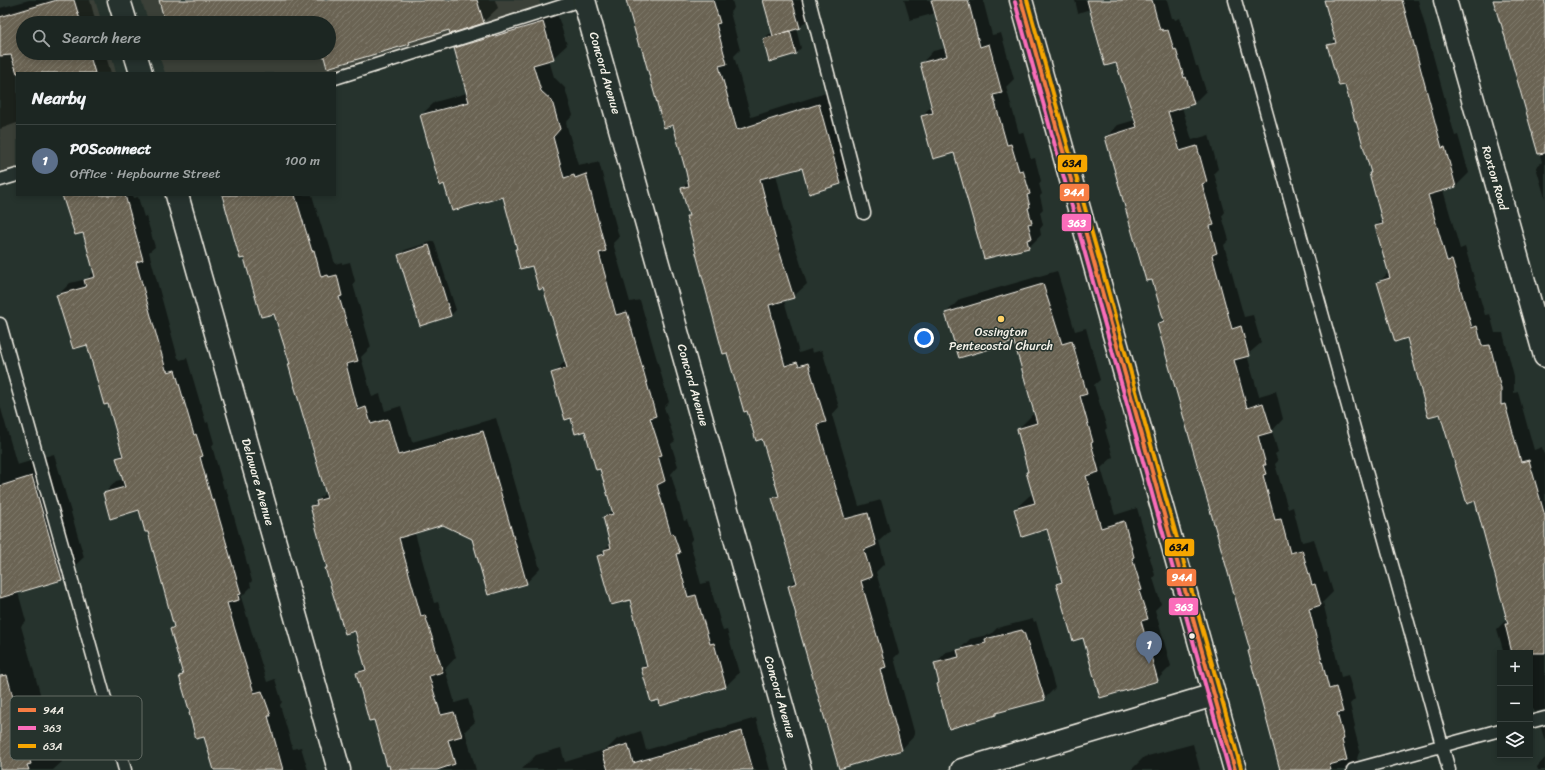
<!DOCTYPE html>
<meta charset="utf-8">
<style>
:root{--surface:#1c2622;--page:#252e2a;--text:#f1f3f6;--muted:#a0a5a5;--line:#3a4340;--accent:#bca0f2}
body{margin:0;font-family:Sriracha,sans-serif;background:var(--page);color:var(--text)}
.controls{position:absolute;right:12px;bottom:12px;display:grid;overflow:hidden;border-radius:0px;box-shadow:0 2px 6px #0003}
.controls button{width:36px;height:36px;display:grid;place-items:center;padding:0;border:0;border-bottom:1px solid var(--line);background:var(--surface);color:var(--text);font:20px sans-serif}
.you{position:absolute;left:924px;top:338px;width:14px;height:14px;margin:-10px;border:3px solid #fff;border-radius:50%;background:#1a73e8;box-shadow:0 0 0 6px #1a73e833}
.badge{display:grid;place-items:center;width:26px;height:26px;border-radius:50%;background:var(--accent);color:#fff;font-size:13px;font-weight:700}
.pin{position:absolute;translate:-50% -33px;filter:drop-shadow(0 1px 2px #0008)}
.pin::after{content:'';position:absolute;top:21px;width:14px;height:12px;background:inherit;clip-path:polygon(0 0,100% 0,50% 100%)}
.list{margin:0;padding:0;list-style:none}
h2{display:flex;justify-content:space-between;align-items:center;height:52px;margin:0;padding:0 16px;font-size:17px}
h2 small{font-size:13px;font-weight:400;color:var(--muted)}
.list li{display:grid;grid-template-columns:26px 1fr auto;gap:12px;align-items:center;box-sizing:border-box;height:72px;padding:0 16px;border-top:1px solid var(--line)}
.list b{display:block;font-size:15px;white-space:nowrap}
.list p{margin:0;font-size:13px;white-space:nowrap;color:var(--muted)}
.list em{font-size:13px;font-style:normal;color:var(--muted)}
.icon{flex:none;width:22px;height:22px;fill:none;stroke:currentColor;stroke-width:2;stroke-linecap:round;stroke-linejoin:round}
.map{position:relative;flex:none;width:1545px;height:770px;overflow:hidden}
.search{position:absolute;background:var(--surface);box-shadow:0 2px 6px #0003;left:16px;top:16px;width:320px;height:44px;display:flex;align-items:center;gap:10px;box-sizing:border-box;padding:0 14px;border-radius:22px;color:var(--muted);font-size:15px}
.panel{position:absolute;background:var(--surface);box-shadow:0 2px 6px #0003;left:16px;top:72px;width:320px;height:124px;border-radius:0px}
.map>svg:first-child{display:block}
</style>
<div class="map">
<svg width="1545" height="770" viewBox="0 0 1545 770">
<defs>
<pattern id="building-hatch" width="6" height="6" patternUnits="userSpaceOnUse"><rect width="6" height="6" fill="#6a6353"/><path d="M-1 1l2-2M0 6l6-6M5 7l2-2" fill="none" stroke="#807a6c"/></pattern>
</defs>
<rect width="100%" height="100%" fill="#26332d"/>
<filter id="ink" filterUnits="userSpaceOnUse"><feTurbulence type="fractalNoise" baseFrequency=".025" numOctaves="2"/><feDisplacementMap in="SourceGraphic" scale="8" xChannelSelector="R" yChannelSelector="G"/><feConvolveMatrix kernelMatrix="1 2 1 2 8 2 1 2 1" color-interpolation-filters="sRGB"/></filter>
<g filter="url(#ink)">
<path fill="#3a4138" d="M51 0H95L102 23H23V53H111L116 73H17V170L0 175V15Z
M141 0H539L545 21 335 85V73H165L158 53H329V23H149Z"/>
<path fill="#0007" d="M29 0H90L96 23H23V53H105L111 73H17V123L0 129V8Z
M160 0H495L498 8 483 22 450 29 412 40 409 43 328 67 324 53H329V23H166Z
M627 0H732L734 8 730 12 740 50 734 56 751 117 832 91 854 170 841 183 802 166 776 174 788 223 807 284 793 297 784 300 799 353 811 349 812 353 822 350 839 407 832 415 859 506 881 500 890 531 879 541 885 563 876 572 899 653 894 658 915 735 902 749 840 768 789 586 797 578 773 499 779 493 763 438 687 217 689 214 682 188 689 181 674 124 641 44Z
M764 0H810L813 14 800 27 796 28 801 48 796 53 770 61 764 39 769 34 773 33Z
M904 0H983L992 35 1001 33 1014 79 1006 87 1019 133 1023 132 1031 159 1035 158 1041 181 1039 184 1042 194 1040 196 1043 209 1040 212 1043 225 1040 229 1041 235 1029 247 955 152 922 116 932 105 921 64 933 51 946 48 936 13 910 20Z
M1075 0H1167L1172 18H1174L1175 20 1180 18 1186 38H1188L1196 66H1198L1206 91 1194 103 1182 107 1192 140 1209 135 1218 169 1214 173 1225 212 1222 216 1229 240 1224 245 1244 317 1253 315 1261 343 1247 355 1259 396 1276 391 1283 419 1272 431 1278 452 1275 454 1278 461 1275 464 1288 509 1293 507 1302 542 1314 539 1324 573 1327 572 1333 592 1323 602 1341 677 1348 675 1355 699 1350 704 1355 726 1354 728 1360 751 1358 755 1357 759 1366 770H1281L1237 601 1158 324 1164 318 1106 137 1118 125 1135 120 1117 62 1090 9 1078 13Z
M1325 0H1418L1455 136 1458 135 1469 173 1456 186 1443 190 1460 249 1465 247 1485 315 1490 314 1495 333H1503L1514 376V393L1518 392 1534 450 1542 447 1545 458V710L1534 712 1533 708 1530 709V653H1504L1497 629 1507 619 1476 500 1441 413 1408 337 1379 282 1389 272 1376 226 1383 219 1370 173 1372 172 1357 120 1345 84 1329 46 1336 38Z
M1496 0H1545V198L1536 167 1542 162Z
M556 10 567 45 553 58 549 60 554 77 565 88 571 109 573 115 566 123 578 165 588 163V165L599 162 619 237 613 243 630 302 640 300 669 402 664 407 675 441 671 444 678 466 671 474 684 521 687 520 693 538 690 542 701 584 709 582 723 631 727 630 739 673 726 686 659 699 642 668 647 663 630 599 598 556 611 543 604 517 613 509 601 467 586 430 571 417 553 374 566 360 544 287 533 264 516 249 518 248 504 196 445 183 421 115 435 102 467 93 455 48 469 35Z
M62 195H132L133 198 138 197 144 217 146 216 155 247 149 252 178 358H179L180 360 187 358 206 423 208 422 214 443 212 446 224 489 226 488 252 581 250 583 251 587 241 597 267 682 275 679 282 702 280 705 293 749 301 747 308 770H215L204 736 180 676 183 673 171 629 175 625 148 530 140 509 104 494 116 481 124 479 118 458 123 452 109 403 88 344 57 296 70 283 87 279 94 271 84 231 75 234Z
M223 195H312L325 238 327 237 335 264 342 262V264L350 262 355 281 353 284 371 347 361 357 372 397 380 394 385 411 401 406 412 442 496 418 540 569 526 583 473 539 443 524 415 533 434 603 438 602 456 657 445 669 455 703 468 699 475 722 465 731 476 770H389L375 719 358 674 366 665 356 630 328 567 311 507 326 492 275 312 245 257Z
M434 241 456 310 451 315 399 255 405 250Z
M1057 271 1075 331 1086 328 1100 380 1094 385 1107 428 1105 430 1113 457 1101 468 1115 515 1137 508 1147 542 1146 544 1155 575 1153 578 1161 604 1155 610 1171 666 1157 680 1083 637 1057 584 1062 579 1047 528 1015 509 1029 496 1033 494 1027 472 1029 471 1018 429 1032 415 1036 414 1014 341 946 313 960 299Z
M0 405 17 465 54 454 84 557 61 579 18 592 26 621 21 626 49 725 52 724 62 762 53 770H0Z
M1033 619 1034 622 1036 621 1055 688 1044 699 999 711 996 714 938 684 940 681 935 664 946 652 960 649 970 639 991 634 997 628Z
M756 718 770 770 522 769 536 755 561 748 565 762 607 749 617 739 641 731 646 750Z
M1545 723V741L1541 728Z
M1193 744 1200 770H1131L1144 757Z
M1545 758V770H1538L1537 767Z"/>
<path fill="url(#building-hatch)" stroke="#f4f1e8" d="M57 0H74L81 23H23V53H89L95 73H17L11 55 0 56V17Z
M159 0H477L484 23 450 34 449 30 409 42 410 44 327 68 323 53H329V23H165Z
M626 0H713L720 23 716 24 727 64 719 66 737 130 819 104 841 184 809 194 802 168 760 179 775 237 794 298 769 305 785 366 797 362 799 366 808 363 826 422 817 424 845 519 868 513 876 545 864 550 872 577 861 581 886 667 880 669 902 750 839 769 795 615H796L788 586 797 583 772 498 779 496 762 439 756 441 747 411 744 412 727 353 723 354 686 216H689L681 188 689 186 686 172 673 125 664 128 641 46H639Z
M763 0H792L800 28 773 36Z
M931 0H968L980 47 989 44 1002 93 993 95 1007 145 1011 144 1019 171 1023 170 1030 194 1027 195 1030 207 1028 208 1032 223 1028 224 1032 238 1027 240 1029 248 984 259 954 153 933 159 921 116 933 113 920 63 947 56Z
M1087 0H1152L1160 30 1162 29 1163 31 1168 30 1174 50 1176 49 1184 78 1186 77 1194 104 1168 112 1180 151 1197 146 1207 182 1202 184 1214 225 1210 226 1217 253 1212 255 1232 329 1241 326 1249 356 1234 360 1247 408 1263 403 1272 432 1258 436 1266 465H1263L1266 474 1263 475 1275 520 1281 519 1290 553 1302 550 1312 585 1315 584 1321 605 1309 609 1329 689 1336 687 1343 712 1337 713 1344 739 1342 740 1347 760 1329 765 1331 770H1280L1248 651 1250 650 1157 324 1164 321 1152 280 1146 281 1105 137 1137 127 1116 63 1105 66Z
M1324 0H1402L1442 148 1445 147 1456 187 1428 195 1447 261 1452 260 1472 328 1477 326 1482 346 1490 345 1501 389V405L1505 404 1521 462 1529 460 1545 516V653H1512L1505 624H1508L1475 501 1467 504 1440 414 1428 417 1407 338 1395 342 1377 282 1390 278 1375 226 1383 224 1369 173H1371L1356 121H1355L1345 85 1339 86 1327 45 1336 43Z
M1493 0H1545V153L1538 154 1501 23H1500Z
M543 22 554 59 533 65 541 91 552 101 560 129 553 137 564 178 574 175 575 178 586 174 606 251 599 253 616 315 627 312 656 416 650 418 662 455 658 456 665 481 657 485 671 534 673 533 680 553 676 554 688 597 696 595 710 644 714 643 726 687 660 706 659 700 651 702 641 668 647 667 630 600 611 605 597 556 605 554 604 550 611 548 603 517 613 514 600 469 596 470 585 431 575 434 571 418 565 420 551 373 567 368 543 288 539 290 532 266 520 269 515 249H517L503 197 452 211 444 184 440 186 420 115 469 102 454 48Z
M790 31 796 54 769 62 763 39Z
M62 195H125L143 260 136 262 166 370H167L168 372 175 370 194 435 196 434 203 456 200 457 212 501 214 500 241 594 238 595 239 600 227 603 254 693 262 691 271 716H268L283 770H214L204 737 196 739 189 713H190L179 676 183 675 170 629 174 627 148 532H145L139 510 110 519 103 493 125 487 116 458 123 456 108 404 104 405 87 345 73 349 56 295 86 287 84 280 95 277 83 233 75 235Z
M222 195H295L312 251 314 250 321 277 328 275 329 277 337 275 342 296 339 297 358 361 346 364 358 410 366 407 371 424 388 419 398 455 483 431 527 584 488 595 472 539 443 525 399 538 421 616 425 615 443 672 429 676 441 715 454 712 462 736 448 740 455 764 437 770H390L389 765 387 766 374 720 369 721 356 673 366 670 355 631 345 634 325 568H327L310 506 317 505 316 501 327 498 288 364H290L274 314 261 317 244 258 240 259Z
M429 245 451 316 420 326 398 255Z
M1043 284 1062 344 1072 341 1087 394 1080 396 1093 442 1091 443 1099 472 1086 476 1101 528 1124 521 1134 557 1132 558 1142 590 1139 591 1148 619 1141 621 1158 681 1100 698 1083 638 1073 641 1056 584 1062 582 1047 529 1022 537 1014 509 1035 503 1026 472H1028L1017 429 1037 423 1014 342 959 358 945 313Z
M32 476 62 580 0 598V486Z
M1022 630 1023 632H1024L1045 700 996 713V715L949 729 937 684 939 683 934 663 959 657 957 650 986 643 985 639Z
M7 675 31 764 27 765 29 770H0V676Z
M742 731 753 770H608L602 752 628 744 633 763Z"/>
<g fill="none" stroke-linecap="round" stroke-linejoin="round">
<g stroke="#f4f1e8" stroke-width="15">
<path id="lane" d="M809 0 864 213
M1235 0 1449 770
M335 78 581 0
M0 180 17 175
M0 324 125 770
M1530 722 1545 718
M1353 770 1500 730"/>
</g>
<g stroke="#f4f1e8" stroke-width="25">
<path id="street" d="M119 0 126 23
M584 0 800 770
M1445 0 1545 356
M135 53 141 73
M177 195 339 770
M962 770 1214 695"/>
</g>
<g stroke="#f4f1e8" stroke-width="25">
<path id="secondary" d="M1021 0 1235 770"/>
</g>
<use href="#lane" stroke="#26332d" stroke-width="12"/>
<use href="#street" stroke="#26332d" stroke-width="22"/>
<use href="#secondary" stroke="#26332d" stroke-width="22"/>
<g stroke="#26332d" stroke-width="7">
<path id="bus-1" d="M1021 0 1235 770"/>
</g>
<g stroke="#26332d" stroke-width="7">
<path id="bus-2" d="M1015 2 1229 770"/>
</g>
<g stroke="#26332d" stroke-width="7">
<path id="bus-3" d="M1027 0 1241 768"/>
</g>
<use href="#bus-1" stroke="#f77d43" stroke-width="4"/>
<use href="#bus-2" stroke="#fb6dba" stroke-width="4"/>
<use href="#bus-3" stroke="#f7a600" stroke-width="4"/>
</g>
</g>
<circle fill="#ffd166" stroke="#26332d" stroke-width="1.5" cx="1001" cy="319" r="4"/>
<circle fill="#f4f1e8" stroke="#26332d" stroke-width="1.5" cx="1192" cy="636" r="3.5"/>
<g text-anchor="middle" dominant-baseline="central" stroke-width="3" stroke-linejoin="round" paint-order="stroke">
<g font-size="12" fill="#f4f1e8" stroke="#26332d">
<text transform="translate(605 73) rotate(74)">Concord Avenue</text>
<text transform="translate(1495 178) rotate(74)">Roxton Road</text>
<text transform="translate(693 385) rotate(74)">Concord Avenue</text>
<text transform="translate(258 482) rotate(74)">Delaware Avenue</text>
<text transform="translate(780 697) rotate(74)">Concord Avenue</text>
</g>
<g font-size="12" fill="#f4f1e8" stroke="#26332d">
<text x="1001" y="332">Ossington<tspan x="1001" dy="14">Pentecostal Church</tspan></text>
</g>
</g>
<rect x="10" y="696" width="132" height="64" rx="6" fill="#26332d" stroke="#646c65" stroke-width="1"/>
<rect x="18" y="708" width="18" height="4" fill="#f77d43"/>
<rect x="18" y="726" width="18" height="4" fill="#fb6dba"/>
<rect x="18" y="744" width="18" height="4" fill="#f7a600"/>
<g font-size="11" fill="#f4f1e8">
<text x="43" y="714">94A</text>
<text x="43" y="732">363</text>
<text x="43" y="750">63A</text>
</g>
<g stroke="#26332d" stroke-width="1.5">
<rect x="1057" y="154" width="31" height="19" rx="4" fill="#f7a600"/>
<rect x="1059" y="183" width="31" height="19" rx="4" fill="#f77d43"/>
<rect x="1061" y="213" width="31" height="19" rx="4" fill="#fb6dba"/>
<rect x="1164" y="538" width="31" height="19" rx="4" fill="#f7a600"/>
<rect x="1166" y="568" width="31" height="19" rx="4" fill="#f77d43"/>
<rect x="1168" y="597" width="31" height="19" rx="4" fill="#fb6dba"/>
</g>
<g font-size="11" text-anchor="middle" font-weight="bold" fill="#fff">
<text x="1074" y="196">94A</text>
<text x="1077" y="227">363</text>
<text x="1182" y="581">94A</text>
<text x="1184" y="611">363</text>
</g>
<g font-size="11" text-anchor="middle" font-weight="bold" fill="#111">
<text x="1072" y="167">63A</text>
<text x="1179" y="551">63A</text>
</g>
</svg>
<div class="controls">
<button>+</button>
<button>−</button>
<button><svg class="icon" aria-label="layers" viewBox="0 0 24 24"><path d="M12 4l9 5-9 5-9-5zM3 14l9 5 9-5"/></svg></button>
</div>
<div class="you"></div>
<div class="pin badge" style="left:1149px;top:664px;background:#5c6f8a">1</div>
<div class="search"><svg class="icon" aria-label="search" viewBox="0 0 24 24"><circle cx="10" cy="10" r="6"/><path d="M15 15l6 6"/></svg>Search here</div>
<section class="panel">
<h2>Nearby<small></small></h2>
<ul class="list">
<li><span class="badge" style="background:#5c6f8a">1</span><div><b>POSconnect</b><p>Office · Hepbourne Street</p></div><em>100 m</em></li>
</ul>
</section>
</div>
